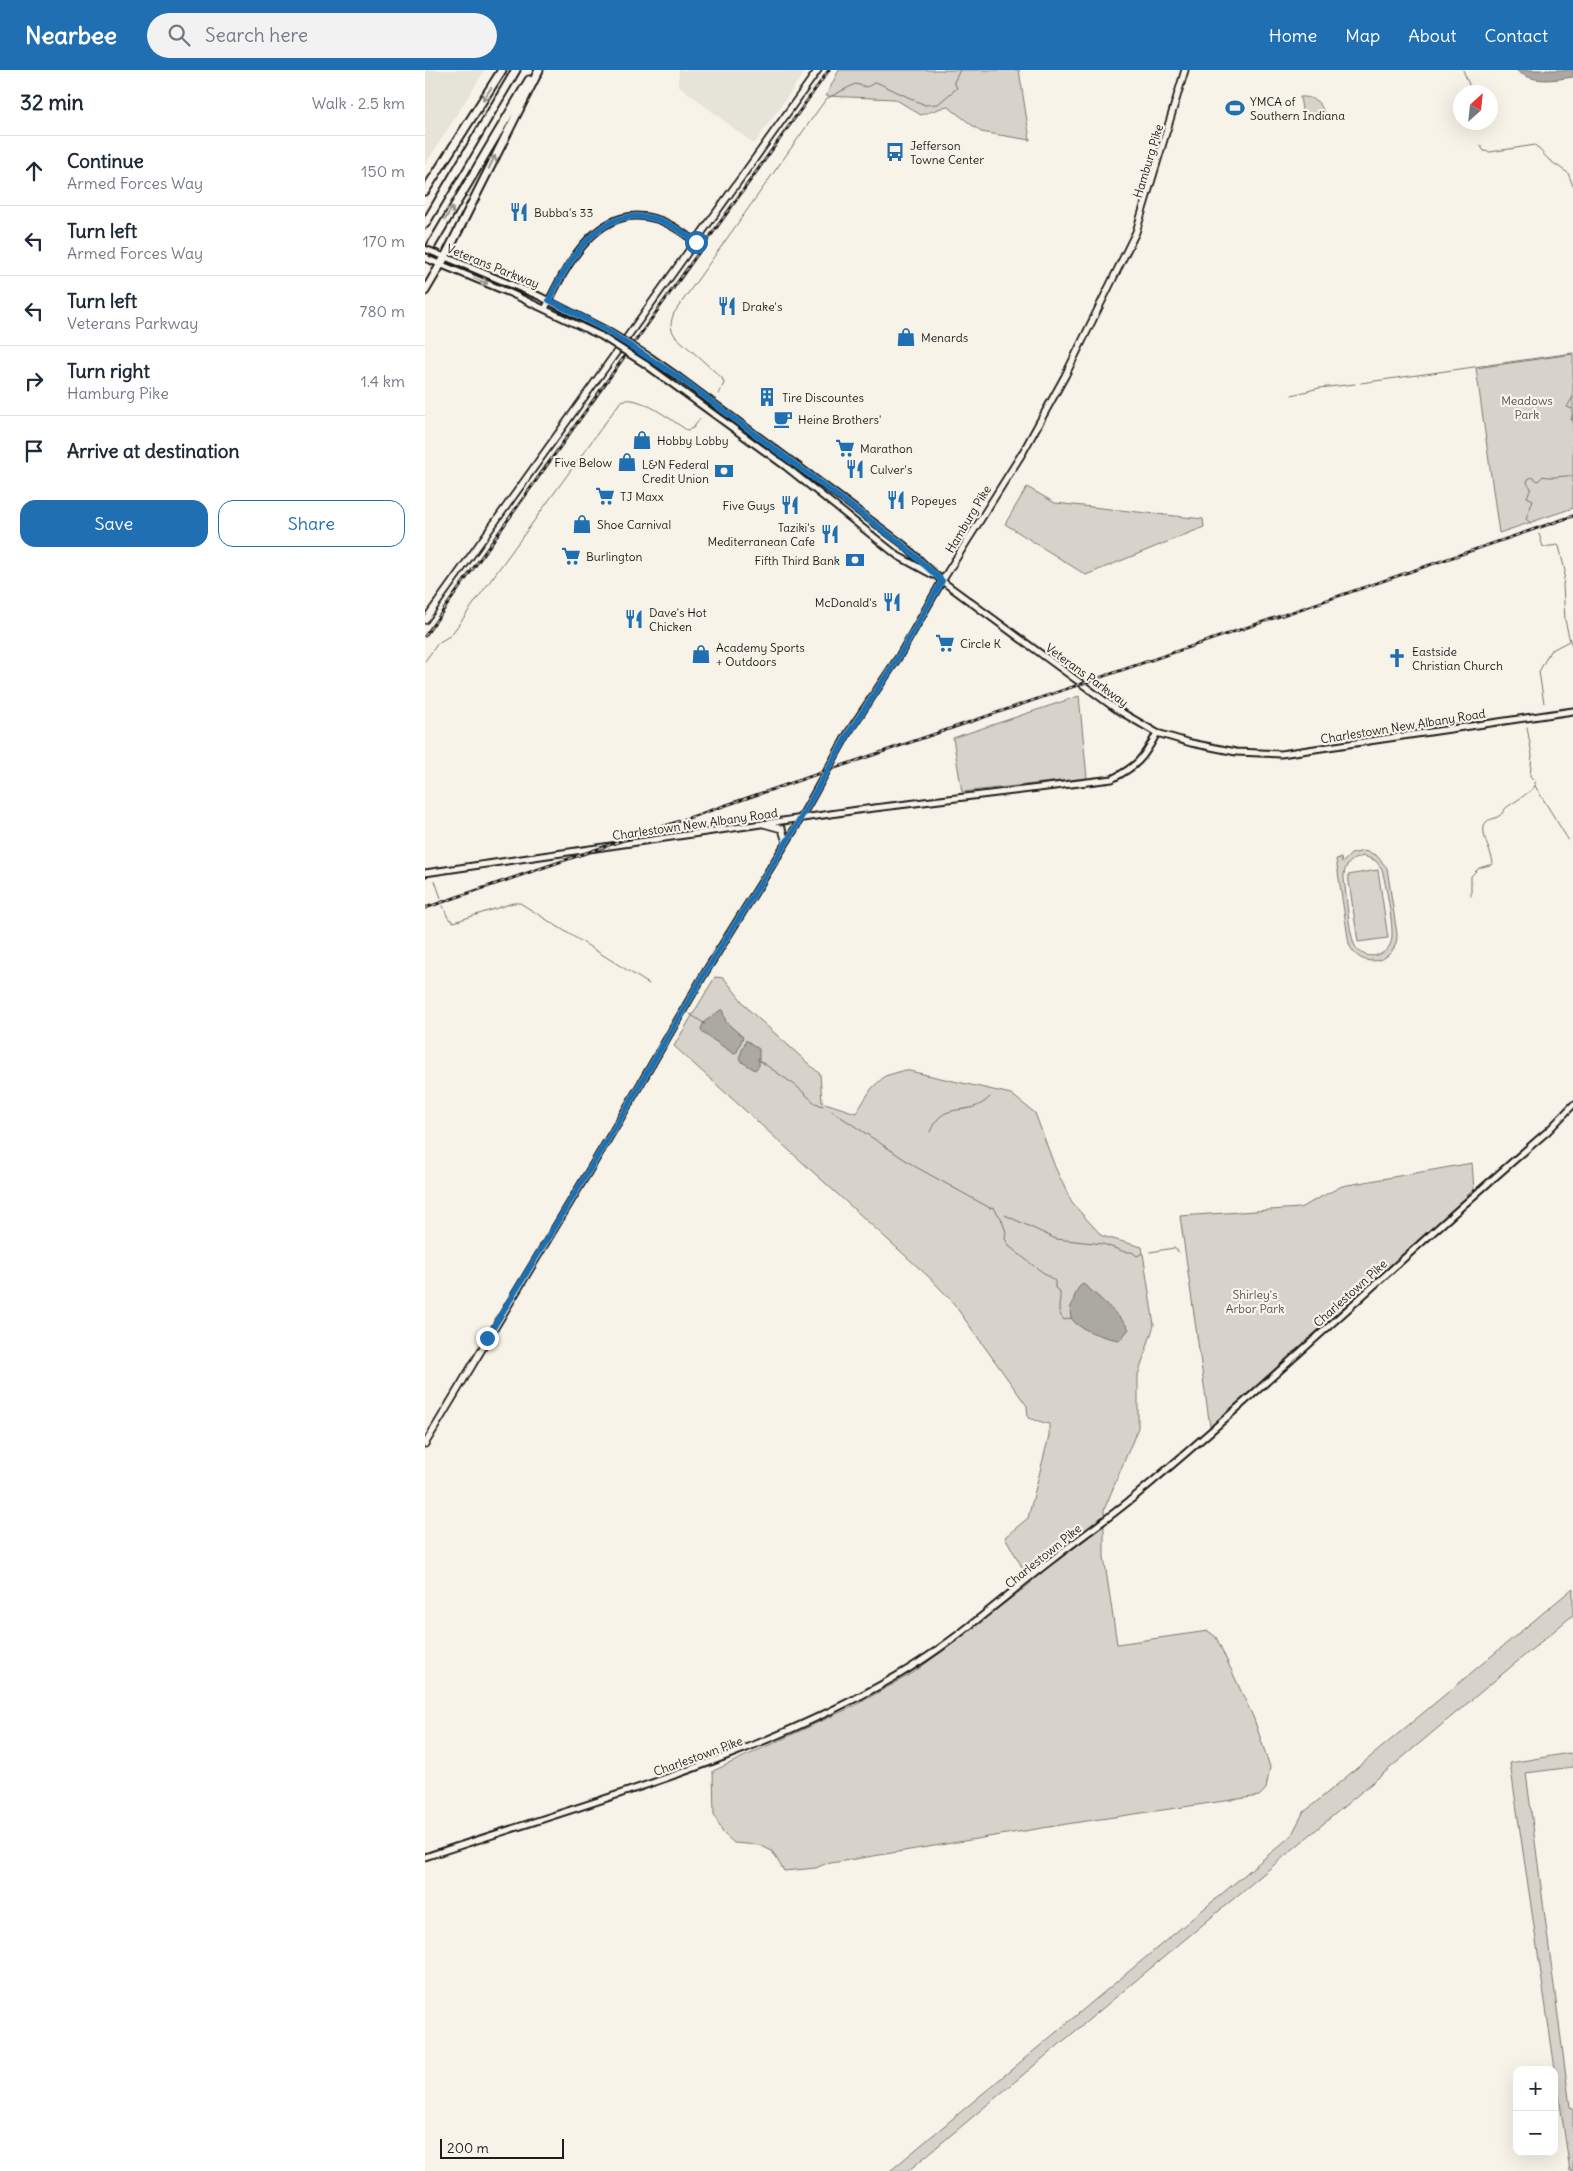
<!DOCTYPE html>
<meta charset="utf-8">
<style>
:root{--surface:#fff;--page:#f2f2f3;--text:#1f2937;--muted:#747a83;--line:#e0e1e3;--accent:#1f6fb2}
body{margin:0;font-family:Delius,sans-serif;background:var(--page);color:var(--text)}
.controls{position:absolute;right:15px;bottom:15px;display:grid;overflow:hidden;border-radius:10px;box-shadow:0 5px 20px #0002}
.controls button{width:45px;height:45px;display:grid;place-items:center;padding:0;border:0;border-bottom:1px solid var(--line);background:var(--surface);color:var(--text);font:25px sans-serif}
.compass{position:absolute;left:1028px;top:15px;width:45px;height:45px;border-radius:50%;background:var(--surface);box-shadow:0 5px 20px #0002;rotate:27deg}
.scale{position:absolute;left:15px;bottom:12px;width:124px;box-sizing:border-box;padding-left:5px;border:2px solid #1c1c1c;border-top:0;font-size:14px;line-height:18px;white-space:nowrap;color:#1c1c1c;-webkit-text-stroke:4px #f7f3e8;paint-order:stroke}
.stop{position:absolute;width:15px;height:15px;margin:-11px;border:4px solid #1f6fb2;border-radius:50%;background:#fff}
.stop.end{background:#1f6fb2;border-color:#fff;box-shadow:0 1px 5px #0008}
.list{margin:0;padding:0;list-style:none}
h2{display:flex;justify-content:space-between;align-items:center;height:65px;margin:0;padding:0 20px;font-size:21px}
h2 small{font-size:16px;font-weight:400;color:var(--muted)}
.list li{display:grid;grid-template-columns:32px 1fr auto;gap:15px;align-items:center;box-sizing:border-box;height:70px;padding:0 20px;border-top:1px solid var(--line)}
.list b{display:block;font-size:19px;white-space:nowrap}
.list p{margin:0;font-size:16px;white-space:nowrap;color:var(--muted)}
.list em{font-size:16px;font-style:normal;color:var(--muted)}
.actions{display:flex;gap:10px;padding:15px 20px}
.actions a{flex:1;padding:11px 0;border:1px solid var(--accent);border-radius:15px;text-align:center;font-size:18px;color:var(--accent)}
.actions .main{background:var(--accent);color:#fff}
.icon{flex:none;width:28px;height:28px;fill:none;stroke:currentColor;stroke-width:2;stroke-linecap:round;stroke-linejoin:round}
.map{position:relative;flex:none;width:1148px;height:2101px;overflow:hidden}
header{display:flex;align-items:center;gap:30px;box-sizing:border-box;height:70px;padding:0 25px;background:var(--accent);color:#fff}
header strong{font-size:24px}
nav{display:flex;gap:28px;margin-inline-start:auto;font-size:18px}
.search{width:350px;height:45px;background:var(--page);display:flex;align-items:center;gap:12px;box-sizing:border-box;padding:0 18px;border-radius:28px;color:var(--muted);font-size:19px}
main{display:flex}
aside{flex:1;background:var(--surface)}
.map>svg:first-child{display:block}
</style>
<header>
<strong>Nearbee</strong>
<div class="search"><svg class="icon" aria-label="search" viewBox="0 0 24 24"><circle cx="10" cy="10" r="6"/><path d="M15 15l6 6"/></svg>Search here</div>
<nav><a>Home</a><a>Map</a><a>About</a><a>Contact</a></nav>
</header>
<main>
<aside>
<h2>32 min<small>Walk · 2.5 km</small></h2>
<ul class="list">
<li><svg class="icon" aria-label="ahead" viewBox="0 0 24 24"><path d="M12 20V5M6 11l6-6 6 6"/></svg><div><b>Continue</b><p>Armed Forces Way</p></div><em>150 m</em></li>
<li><svg class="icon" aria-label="left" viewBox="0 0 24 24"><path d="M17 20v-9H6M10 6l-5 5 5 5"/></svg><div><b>Turn left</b><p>Armed Forces Way</p></div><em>170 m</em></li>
<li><svg class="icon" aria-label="left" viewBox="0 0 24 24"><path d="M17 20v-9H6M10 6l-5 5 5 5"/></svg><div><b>Turn left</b><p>Veterans Parkway</p></div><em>780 m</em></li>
<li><svg class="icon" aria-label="right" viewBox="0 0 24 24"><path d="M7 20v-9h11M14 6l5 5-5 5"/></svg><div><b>Turn right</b><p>Hamburg Pike</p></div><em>1.4 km</em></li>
<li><svg class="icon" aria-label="arrive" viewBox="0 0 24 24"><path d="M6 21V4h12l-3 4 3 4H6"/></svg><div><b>Arrive at destination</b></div></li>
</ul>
<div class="actions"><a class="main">Save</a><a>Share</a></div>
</aside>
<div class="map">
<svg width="1148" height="2101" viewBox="0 0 1148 2101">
<rect width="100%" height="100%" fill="#f7f3e8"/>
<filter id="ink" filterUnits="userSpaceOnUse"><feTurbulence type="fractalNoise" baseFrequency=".02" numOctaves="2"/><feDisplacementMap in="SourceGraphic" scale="10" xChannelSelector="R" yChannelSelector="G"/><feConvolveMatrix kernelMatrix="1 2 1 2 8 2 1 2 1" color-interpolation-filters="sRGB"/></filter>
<g filter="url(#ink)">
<path fill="#e6e3d9" d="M0 0H60L0 95Z
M254 0H381L329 74 253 15Z"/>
<path fill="#d7d3cb" stroke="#7a7874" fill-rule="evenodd" d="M414 0H594L605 70 556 62 522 36 496 45 470 29 401 26Z
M875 27C887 26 898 32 899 45L880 48 878 46Z
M1148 284V438L1074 463 1051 298Z
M602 417 630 433 778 449 779 457 661 505 580 454Z
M654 626 662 708 537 722 528 668Z
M939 781 951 785 962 798 972 864C973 893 935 902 924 874L911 789 916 788 917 793 926 784ZM939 786 951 791 957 799C961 816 968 851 967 867 966 888 937 893 929 874 923 856 922 829 919 809 918 796 926 788 939 786Z
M953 800 963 868 933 872 923 805Z
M290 907 299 908 324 940 395 1004 397 1032 431 1043 447 1018 460 1006 480 1000 586 1024 610 1043 630 1097 647 1133 677 1166 717 1177 729 1255 713 1305V1358L679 1440V1487L692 1574 783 1561 791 1567 829 1649 845 1697 841 1719 834 1726 648 1753 400 1794 391 1798 359 1801 347 1781 334 1775 309 1773 298 1763 289 1745 288 1701 427 1637 488 1603 606 1513 580 1467 603 1448 624 1366V1354L603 1348 602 1336 526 1230 505 1208 249 976Z
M1047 1093 1049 1120 785 1357 755 1146 875 1138 917 1116Z
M1148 1518V1545L483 2101H465L866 1766 878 1743Z
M1144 1683 1148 1684V1697L1101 1703 1145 2037 1148 2038V2101H1145L1085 1693Z"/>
<path fill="#aca9a2" stroke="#72716c" d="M1091 0H1148V7C1128 10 1108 14 1091 0Z
M297 939 301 952 318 967 312 982 309 984 278 963 276 959 279 952Z
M321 970 334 979V996L330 1000 317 992 314 988Z
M658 1214C666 1219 700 1251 704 1259L695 1270C683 1269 650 1259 646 1247 644 1241 646 1236 648 1231 650 1225 652 1217 658 1214Z"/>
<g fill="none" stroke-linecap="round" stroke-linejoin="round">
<path stroke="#72716c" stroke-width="1" d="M1038 0 1047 22
M1055 75 1059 81 1065 82 1110 75 1124 90 1143 103 1148 116
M936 313 1148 283
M294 324 299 313 297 308 250 266C245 258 245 253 249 243L401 29 430 14 442 17 451 12 500 35 513 34 532 18 529 12 535 0
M867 325 894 318 930 314
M1148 327 1142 337 1148 339
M1148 342 1146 350H1148
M1108 455 1101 449 1108 430 1102 427 1106 418 1102 413 1103 409 1107 407 1113 411 1118 406C1128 409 1137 405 1148 406
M1114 464 1118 477 1133 475 1134 476 1140 501 1138 515 1140 550 1145 571 1148 577
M0 591 13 573 26 565 196 331C215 324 245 350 262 360L268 358 275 349
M1119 633 1114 602 1125 581 1144 571
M1102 657 1107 685 1105 706 1110 711V716L1144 771
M10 811 16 828
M1046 826V806L1054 798 1068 794C1067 781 1057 770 1059 756 1061 748 1069 750 1074 746 1078 744 1079 739 1082 737 1091 731 1103 724 1110 716
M18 836 23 848 29 852 88 833H95L224 914
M265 944 280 954
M332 989 370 1015 390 1033 398 1036
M407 1041 491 1097 565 1138 568 1137 576 1148 581 1162 580 1169 585 1177 609 1196
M505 1062C519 1027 543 1050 565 1027
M580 1145 631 1169 678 1174 700 1182H707L712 1186 718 1183
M725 1182 749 1178 754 1182
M612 1198 630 1211V1218L635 1222C636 1234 630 1240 639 1250L646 1248"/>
<g stroke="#1c1c1c" stroke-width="9">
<path id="secondary" d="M18 186 114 226 181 260
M0 188 85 223 176 266
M120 239C141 196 173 131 231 149 246 153 259 164 271 172
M225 287 255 308 479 475 517 511 691 639 732 663 766 673 811 682 856 684 1148 641
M220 294 360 396 473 486 508 505
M0 803 433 740 687 709C712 696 718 689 732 663
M0 1787C159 1734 324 1691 470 1607 528 1574 576 1529 628 1489 657 1466 687 1446 715 1422 854 1306 985 1179 1123 1061L1148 1035"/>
</g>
<g stroke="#1c1c1c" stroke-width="9">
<path id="primary" d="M0 550 393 0
M339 754 357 759 361 772
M0 1374 194 1051 281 901 369 760 423 663 473 588 517 511 598 382 640 306 711 162 760 0"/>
</g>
<g stroke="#1c1c1c" stroke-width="11">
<path id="highway" d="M0 121 77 0
M0 154 91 0
M0 186 104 10
M0 221 20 187 114 0"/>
</g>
<use href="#secondary" stroke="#f7f3e8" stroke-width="5"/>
<use href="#primary" stroke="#f7f3e8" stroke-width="5.5"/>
<use href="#highway" stroke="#f7f3e8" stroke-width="7"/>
<g stroke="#1c1c1c" stroke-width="3">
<path id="rail" d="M0 566 404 0
M0 838 1148 446"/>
</g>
<use href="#rail" stroke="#f7f3e8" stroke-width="1" stroke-dasharray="4" stroke-linecap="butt"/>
<g stroke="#1c1c1c" stroke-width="9" stroke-linecap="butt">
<path id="secondary-bridge" d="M0 179 15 185
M181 260 225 287
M176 266 220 294"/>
</g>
<use href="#secondary-bridge" stroke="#f7f3e8" stroke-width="5"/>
</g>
<defs><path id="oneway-shaft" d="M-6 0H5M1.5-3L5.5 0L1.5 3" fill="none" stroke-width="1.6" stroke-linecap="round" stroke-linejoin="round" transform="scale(1.25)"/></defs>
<g stroke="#94928c">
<use href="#oneway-shaft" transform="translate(62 24) rotate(123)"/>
<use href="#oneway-shaft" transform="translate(67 92) rotate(-64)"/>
<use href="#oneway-shaft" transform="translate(24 143) rotate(-59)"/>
<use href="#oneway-shaft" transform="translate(56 211) rotate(22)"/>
</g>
</g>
<g fill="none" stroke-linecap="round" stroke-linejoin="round" filter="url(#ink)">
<path stroke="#1f6fb2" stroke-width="6" d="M62 1268 194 1051 281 901 369 760 423 664 473 588 517 511 478 475 255 308 181 260 124 230C144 189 176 133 231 149 245 153 259 163 271 172"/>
</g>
<defs>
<g id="stadium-bare" transform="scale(1.5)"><path d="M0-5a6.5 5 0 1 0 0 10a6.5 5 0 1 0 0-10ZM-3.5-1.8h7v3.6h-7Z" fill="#1f6fb2" stroke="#f7f3e8" stroke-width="2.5" paint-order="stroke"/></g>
<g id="bus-bare" transform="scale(1.5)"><path d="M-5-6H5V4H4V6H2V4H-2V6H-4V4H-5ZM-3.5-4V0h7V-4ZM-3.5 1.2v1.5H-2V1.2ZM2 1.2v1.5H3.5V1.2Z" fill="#1f6fb2" stroke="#f7f3e8" stroke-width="2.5" paint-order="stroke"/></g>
<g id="restaurant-bare" transform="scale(1.5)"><path d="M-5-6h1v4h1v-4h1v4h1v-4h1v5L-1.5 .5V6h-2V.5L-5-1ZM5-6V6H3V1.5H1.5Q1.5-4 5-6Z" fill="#1f6fb2" stroke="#f7f3e8" stroke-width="2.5" paint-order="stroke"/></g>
<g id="shop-bare" transform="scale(1.5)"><path d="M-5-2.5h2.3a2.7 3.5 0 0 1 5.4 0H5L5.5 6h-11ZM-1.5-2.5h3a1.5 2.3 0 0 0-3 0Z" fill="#1f6fb2" stroke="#f7f3e8" stroke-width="2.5" paint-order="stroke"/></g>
<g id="building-bare" transform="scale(1.5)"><path d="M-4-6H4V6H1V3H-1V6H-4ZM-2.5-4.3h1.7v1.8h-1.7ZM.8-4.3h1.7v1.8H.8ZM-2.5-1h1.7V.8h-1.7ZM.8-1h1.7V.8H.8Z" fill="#1f6fb2" stroke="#f7f3e8" stroke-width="2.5" paint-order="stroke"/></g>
<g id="cafe-bare" transform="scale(1.5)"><path d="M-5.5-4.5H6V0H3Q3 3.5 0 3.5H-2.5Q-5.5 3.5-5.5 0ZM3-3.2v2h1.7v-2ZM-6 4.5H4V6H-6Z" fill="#1f6fb2" stroke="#f7f3e8" stroke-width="2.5" paint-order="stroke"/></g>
<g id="supermarket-bare" transform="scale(1.5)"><path d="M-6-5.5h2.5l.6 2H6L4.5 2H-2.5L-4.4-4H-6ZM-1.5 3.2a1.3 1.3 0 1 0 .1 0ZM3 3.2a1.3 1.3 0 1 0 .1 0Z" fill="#1f6fb2" stroke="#f7f3e8" stroke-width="2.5" paint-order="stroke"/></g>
<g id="bank-bare" transform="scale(1.5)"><path d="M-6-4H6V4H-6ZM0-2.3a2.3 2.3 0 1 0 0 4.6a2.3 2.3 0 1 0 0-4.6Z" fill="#1f6fb2" stroke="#f7f3e8" stroke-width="2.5" paint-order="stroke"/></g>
<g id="church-bare" transform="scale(1.5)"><path d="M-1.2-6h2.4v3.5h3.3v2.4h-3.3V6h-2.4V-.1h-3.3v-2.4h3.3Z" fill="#1f6fb2" stroke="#f7f3e8" stroke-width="2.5" paint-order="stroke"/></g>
</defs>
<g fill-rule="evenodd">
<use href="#stadium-bare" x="810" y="38"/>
<use href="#bus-bare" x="470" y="82"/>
<use href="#restaurant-bare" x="94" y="142"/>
<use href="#restaurant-bare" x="302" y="236"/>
<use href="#shop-bare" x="481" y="267"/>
<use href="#building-bare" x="342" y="327"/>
<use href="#cafe-bare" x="358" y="349"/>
<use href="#shop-bare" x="217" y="370"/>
<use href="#supermarket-bare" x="420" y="378"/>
<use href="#shop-bare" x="202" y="392"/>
<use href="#restaurant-bare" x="430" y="399"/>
<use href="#bank-bare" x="299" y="401"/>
<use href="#supermarket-bare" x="180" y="426"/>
<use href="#restaurant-bare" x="471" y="430"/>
<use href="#restaurant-bare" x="365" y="435"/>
<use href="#shop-bare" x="157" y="454"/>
<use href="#restaurant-bare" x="405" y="464"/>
<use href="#supermarket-bare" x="146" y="486"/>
<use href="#bank-bare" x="430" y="490"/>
<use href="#restaurant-bare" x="467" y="532"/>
<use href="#restaurant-bare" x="209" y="549"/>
<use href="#supermarket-bare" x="520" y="573"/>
<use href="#shop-bare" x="276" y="584"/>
<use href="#church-bare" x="972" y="588"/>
</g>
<g text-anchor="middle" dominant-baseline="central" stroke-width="4.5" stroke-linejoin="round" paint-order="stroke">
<g font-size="12" fill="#1c1c1c" stroke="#f7f3e8" text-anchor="start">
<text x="825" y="31">YMCA of<tspan x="825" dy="14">Southern Indiana</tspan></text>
<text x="485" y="75">Jefferson<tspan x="485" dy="14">Towne Center</tspan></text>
<text x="109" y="142">Bubba's 33</text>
<text x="317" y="236">Drake's</text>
<text x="496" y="267">Menards</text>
<text x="357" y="327">Tire Discountes</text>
<text x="373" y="349">Heine Brothers'</text>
<text x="232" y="370">Hobby Lobby</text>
<text x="435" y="378">Marathon</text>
<text x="187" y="392" text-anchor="end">Five Below</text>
<text x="284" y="394" text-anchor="end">L&amp;N Federal<tspan x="284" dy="14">Credit Union</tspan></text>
<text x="445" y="399">Culver's</text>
<text x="195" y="426">TJ Maxx</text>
<text x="486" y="430">Popeyes</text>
<text x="350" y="435" text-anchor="end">Five Guys</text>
<text x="172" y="454">Shoe Carnival</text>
<text x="390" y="457" text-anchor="end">Taziki's<tspan x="390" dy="14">Mediterranean Cafe</tspan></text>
<text x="161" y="486">Burlington</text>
<text x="415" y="490" text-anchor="end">Fifth Third Bank</text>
<text x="452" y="532" text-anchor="end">McDonald's</text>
<text x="224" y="542">Dave's Hot<tspan x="224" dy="14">Chicken</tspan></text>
<text x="535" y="573">Circle K</text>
<text x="291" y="577">Academy Sports<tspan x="291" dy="14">+ Outdoors</tspan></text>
<text x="987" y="581">Eastside<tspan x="987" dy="14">Christian Church</tspan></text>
</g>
<g font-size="12" fill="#1c1c1c" stroke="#f7f3e8">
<text transform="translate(723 91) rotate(-73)">Hamburg Pike</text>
<text transform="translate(68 196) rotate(22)">Veterans Parkway</text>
<text transform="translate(543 449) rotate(-59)">Hamburg Pike</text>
<text transform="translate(662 605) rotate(36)">Veterans Parkway</text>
<text transform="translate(978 656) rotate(-9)">Charlestown New Albany Road</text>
<text transform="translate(270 754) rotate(-8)">Charlestown New Albany Road</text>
<text transform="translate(925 1223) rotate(-42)">Charlestown Pike</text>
<text transform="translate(618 1486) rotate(-39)">Charlestown Pike</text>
<text transform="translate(273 1686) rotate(-20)">Charlestown Pike</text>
</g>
<g font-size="12" fill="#545351" stroke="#f7f3e8">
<text x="1102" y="330">Meadows<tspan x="1102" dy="14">Park</tspan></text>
<text x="830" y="1224">Shirley's<tspan x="830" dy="14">Arbor Park</tspan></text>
</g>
</g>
</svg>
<div class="controls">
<button>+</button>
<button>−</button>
</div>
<svg class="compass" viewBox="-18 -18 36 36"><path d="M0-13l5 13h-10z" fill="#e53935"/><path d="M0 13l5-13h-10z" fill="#747a83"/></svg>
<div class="scale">200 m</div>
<div class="stop" style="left:271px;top:172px"></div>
<div class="stop end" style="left:62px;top:1268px"></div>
</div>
</main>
